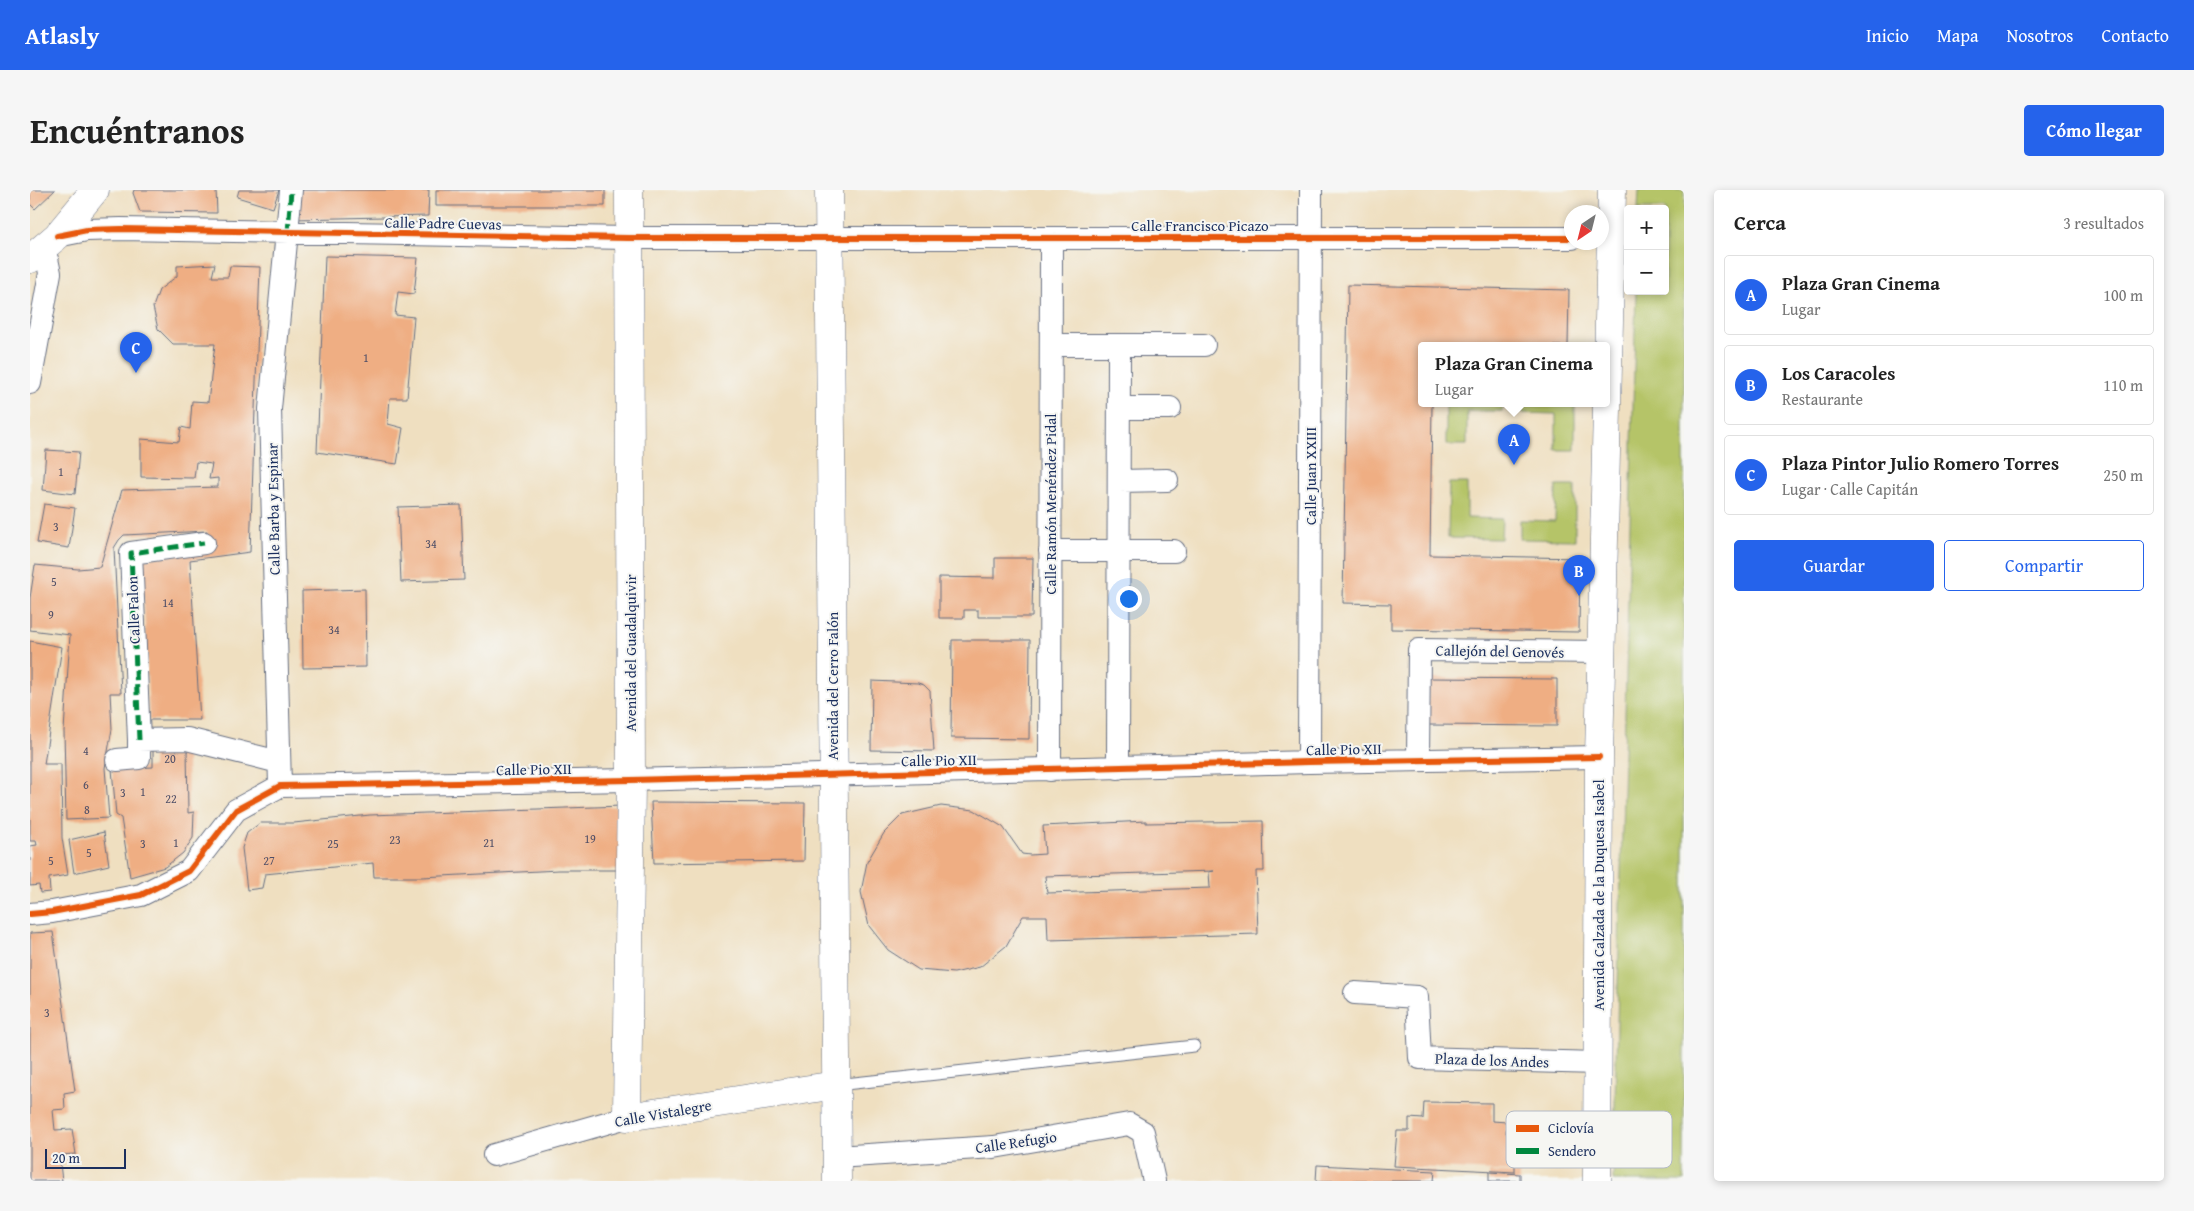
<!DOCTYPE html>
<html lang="es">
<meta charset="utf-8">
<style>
:root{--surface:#fff;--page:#f6f6f6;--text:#222;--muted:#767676;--line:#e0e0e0;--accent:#2563eb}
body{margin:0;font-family:"Gentium Book Plus",serif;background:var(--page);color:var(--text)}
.controls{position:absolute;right:15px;top:15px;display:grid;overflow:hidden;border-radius:5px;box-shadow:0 2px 8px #0003}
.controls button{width:45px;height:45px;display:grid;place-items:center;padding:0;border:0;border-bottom:1px solid var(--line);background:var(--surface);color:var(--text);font:25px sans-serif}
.compass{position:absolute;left:1534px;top:15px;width:45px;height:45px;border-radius:50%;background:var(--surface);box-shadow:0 2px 8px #0003;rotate:215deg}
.scale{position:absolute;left:15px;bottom:12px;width:81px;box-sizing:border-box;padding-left:5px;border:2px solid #1b2f5e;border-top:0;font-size:14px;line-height:18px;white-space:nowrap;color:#1b2f5e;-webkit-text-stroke:4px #f6f6f2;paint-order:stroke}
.you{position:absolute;left:1098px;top:408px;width:18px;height:18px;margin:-12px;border:4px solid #fff;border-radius:50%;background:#1a73e8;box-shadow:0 0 0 8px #1a73e833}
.badge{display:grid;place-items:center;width:32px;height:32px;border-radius:50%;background:var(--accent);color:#fff;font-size:16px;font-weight:700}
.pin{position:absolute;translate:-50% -41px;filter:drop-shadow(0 1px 2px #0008)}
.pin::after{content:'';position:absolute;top:26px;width:18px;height:15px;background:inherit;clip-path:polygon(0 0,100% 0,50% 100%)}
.popup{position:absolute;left:1388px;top:152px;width:192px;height:65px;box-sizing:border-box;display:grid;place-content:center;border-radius:5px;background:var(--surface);filter:drop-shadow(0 1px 4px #0005);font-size:16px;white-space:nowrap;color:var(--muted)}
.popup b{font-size:19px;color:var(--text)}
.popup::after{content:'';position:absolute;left:50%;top:100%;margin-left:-10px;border:10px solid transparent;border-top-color:var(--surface)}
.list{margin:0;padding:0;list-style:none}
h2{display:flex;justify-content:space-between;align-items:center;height:65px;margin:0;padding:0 20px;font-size:21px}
h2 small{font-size:16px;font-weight:400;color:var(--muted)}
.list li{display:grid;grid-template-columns:32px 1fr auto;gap:15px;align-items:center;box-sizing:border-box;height:80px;margin:0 10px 10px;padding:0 10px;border:1px solid var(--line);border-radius:5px}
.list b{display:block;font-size:19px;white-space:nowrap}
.list p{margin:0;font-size:16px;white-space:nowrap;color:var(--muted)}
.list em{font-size:16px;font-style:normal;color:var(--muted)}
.actions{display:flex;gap:10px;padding:15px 20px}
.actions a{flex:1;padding:11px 0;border:1px solid var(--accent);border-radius:5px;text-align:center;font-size:18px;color:var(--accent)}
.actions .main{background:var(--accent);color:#fff}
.map{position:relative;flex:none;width:1654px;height:991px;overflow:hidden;border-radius:5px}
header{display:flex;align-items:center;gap:30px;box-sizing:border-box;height:70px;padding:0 25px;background:var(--accent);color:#fff}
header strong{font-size:24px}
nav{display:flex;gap:28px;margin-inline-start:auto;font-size:18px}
.intro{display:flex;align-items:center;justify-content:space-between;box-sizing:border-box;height:120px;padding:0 30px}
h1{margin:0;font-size:35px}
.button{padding:12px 22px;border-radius:5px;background:var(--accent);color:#fff;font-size:18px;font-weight:700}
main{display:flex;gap:30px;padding:0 30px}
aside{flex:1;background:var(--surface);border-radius:5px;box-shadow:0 2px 8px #0003}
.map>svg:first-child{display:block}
</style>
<header>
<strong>Atlasly</strong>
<nav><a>Inicio</a><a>Mapa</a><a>Nosotros</a><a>Contacto</a></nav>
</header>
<div class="intro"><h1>Encuéntranos</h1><a class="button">Cómo llegar</a></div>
<main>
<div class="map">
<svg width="1654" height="991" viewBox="0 0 1654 991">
<rect width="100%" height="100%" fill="#f6f6f2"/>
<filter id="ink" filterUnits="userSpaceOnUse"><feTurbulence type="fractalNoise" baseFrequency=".02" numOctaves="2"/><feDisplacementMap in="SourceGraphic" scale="10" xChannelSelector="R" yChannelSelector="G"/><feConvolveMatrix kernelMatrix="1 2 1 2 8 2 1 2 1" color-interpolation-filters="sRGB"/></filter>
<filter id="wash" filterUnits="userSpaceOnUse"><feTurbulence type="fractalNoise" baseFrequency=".0096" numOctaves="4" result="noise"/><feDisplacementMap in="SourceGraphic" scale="20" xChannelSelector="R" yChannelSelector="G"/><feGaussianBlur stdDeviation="1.12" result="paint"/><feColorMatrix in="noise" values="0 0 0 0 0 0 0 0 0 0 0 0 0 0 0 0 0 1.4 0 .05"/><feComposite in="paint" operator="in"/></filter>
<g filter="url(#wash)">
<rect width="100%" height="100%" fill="#efdfc0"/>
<path fill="#b5c467" stroke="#687a62" d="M1609 0H1654V991H1583L1606 101H1635V19H1608Z
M1416 214H1472V221H1437V255H1416Z
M1493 214H1545V260H1526V224L1493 223Z
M1419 293H1437V328L1472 329 1471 349 1418 348Z
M1526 296H1545V350L1490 349V330L1525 331Z"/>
<g id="blocks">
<path fill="#efae83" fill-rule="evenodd" d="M0 0H25L5 19 0 14Z
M104 0H186L187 23 110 22 103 3Z
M209 0H249L243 18 207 7Z
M268 0H399L398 26 265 29Z
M406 0H575V16H406Z
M295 66 388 68 384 104 368 102 365 125 384 127 377 208H360L358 234 373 238 367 274 287 262Z
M185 74 182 87H198L200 76 230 77 220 362 160 370 170 530H119L112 369 179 361 177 341 94 345 89 350 84 358 91 503H80L82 539 75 578 79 628 36 630 34 541 40 445 0 440V408L5 375 48 379 70 377 92 300 188 297V288L179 289 182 274 166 272 164 288 111 287V249L149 252 151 237 160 239 162 211 178 212 185 154H143L128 139 123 117 129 100 147 86V76Z
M1318 95 1539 100 1538 156H1392V214H1402L1400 365 1550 368 1549 442 1361 439V414L1313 413Z
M16 260 49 262 45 304 13 300Z
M14 314 45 318 39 358 7 353Z
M431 315 434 390 371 392 368 317Z
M965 368H1003L1002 427H948V420H934V428H909V387L965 388Z
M335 399 336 477 273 478 272 401Z
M922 450H1000L999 549 921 548Z
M0 451 32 457 14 574H31L32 648 38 685 19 688 20 702 10 703 9 695 0 696V656L7 655 6 651H0Z
M1398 488 1527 489V536L1398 535Z
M842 491 888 493 894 495 900 501 904 561 841 560Z
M157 558 158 623 164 622 163 648 153 663 135 677 100 687 91 628 86 625 82 579 123 577V559Z
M621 612 775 613 774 671 624 673Z
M592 616 590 680H529L392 687H344L343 673 235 684 232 698 217 700 212 658 217 643 230 633H264L340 625Z
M911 616 944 620 973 637 992 664 1000 665 1015 664 1013 636 1116 631V633L1233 631 1234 681H1226L1228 744 1018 750 1017 726H993L976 756 950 777 924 783 889 780 858 760 839 736 831 702 837 672 854 643 872 625ZM1184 681 1179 682 1180 698 1017 703 1015 686Z
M74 642 79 675 44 683 39 650Z
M23 742 45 901 34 903 35 919 23 920 25 940 42 939 46 964 29 965 32 991H0V743Z
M1394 912 1462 913V931L1477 932 1476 943H1485V982L1364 976 1367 941H1379V928L1393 929Z
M1287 975 1405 981 1404 991H1286Z
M1459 982 1490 984V991H1459Z"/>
</g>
</g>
<g filter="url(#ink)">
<use href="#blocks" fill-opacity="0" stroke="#656d80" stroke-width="1"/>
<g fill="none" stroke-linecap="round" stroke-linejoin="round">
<g stroke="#656d80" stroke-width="13">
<path id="lane" d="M806 895 1164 856"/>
</g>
<g stroke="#656d80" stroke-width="24">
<path id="street" d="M27 46 57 40 91 39 598 48H1542
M1021 155H1174
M0 193 20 83 17 69 8 62
M1089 218H1140
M1089 291 1137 290
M1020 361H1144
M109 550 101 363 174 353
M87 570 109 568V550L157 549 249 572
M1388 570 1389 460 1571 462
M1279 572 1281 0
M1088 578 1089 155
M1020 580 1021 48
M250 596 240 219 261 0
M0 724 22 722 111 705 159 681 206 620 250 596 601 590 1279 572 1569 567
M1325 803 1387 807 1390 868 1567 873
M464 965 597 927
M806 967 964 957 1099 934 1113 942 1124 991"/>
</g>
<g stroke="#656d80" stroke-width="29">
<path id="secondary" d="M599 0 601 590 597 927 806 895
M799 0 807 991
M0 69 27 46 65 0
M1567 991 1569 567 1582 0"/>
</g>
<use href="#lane" stroke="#fff" stroke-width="11"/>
<use href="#street" stroke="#fff" stroke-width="22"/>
<use href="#secondary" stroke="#fff" stroke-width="28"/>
<path stroke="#00873e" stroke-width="5" stroke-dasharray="10 5" stroke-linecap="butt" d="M258 43 261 0
M109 550 101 363 174 353"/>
<g stroke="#f6f6f2" stroke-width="9">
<path id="cycleway" d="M27 46 57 40 91 39 598 48H1542
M0 724 22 722 111 705 159 681 206 620 250 596 601 590 1279 572 1569 567"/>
</g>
<use href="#cycleway" stroke="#e8590c" stroke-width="6"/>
</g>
</g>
<g text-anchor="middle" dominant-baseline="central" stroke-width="4" stroke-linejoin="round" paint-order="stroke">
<g font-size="12" fill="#504f67">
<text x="336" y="167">1</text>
<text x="31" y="281">1</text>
<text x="26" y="336">3</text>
<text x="401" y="353">34</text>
<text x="24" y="391">5</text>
<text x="138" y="412">14</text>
<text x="21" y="424">9</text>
<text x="304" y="439">34</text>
<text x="56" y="560">4</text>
<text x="140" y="568">20</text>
<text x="56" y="594">6</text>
<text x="113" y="601">1</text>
<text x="93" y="602">3</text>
<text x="141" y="608">22</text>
<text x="57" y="619">8</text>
<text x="560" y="648">19</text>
<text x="365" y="649">23</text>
<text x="146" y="652">1</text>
<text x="459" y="652">21</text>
<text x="113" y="653">3</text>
<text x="303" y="653">25</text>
<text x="59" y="662">5</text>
<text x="21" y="670">5</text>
<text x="239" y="670">27</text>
<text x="17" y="822">3</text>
</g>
<g font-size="15" fill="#1b2f5e" stroke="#f6f6f2">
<text transform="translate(413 33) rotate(1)">Calle Padre Cuevas</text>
<text x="1170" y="35">Calle Francisco Picazo</text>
<text transform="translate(1280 286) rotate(-90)">Calle Juan XXIII</text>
<text transform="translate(1020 314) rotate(-90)">Calle Ramón Menéndez Pidal</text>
<text transform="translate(243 319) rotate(-91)">Calle Barba y Espinar</text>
<text transform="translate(103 420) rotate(-92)">Calle Falon</text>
<text transform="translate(1470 461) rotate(1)">Callejón del Genovés</text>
<text transform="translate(600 463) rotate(-90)">Avenida del Guadalquivir</text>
<text transform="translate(802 496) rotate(-90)">Avenida del Cerro Falón</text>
<text transform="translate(1314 559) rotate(-1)">Calle Pio XII</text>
<text transform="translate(909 570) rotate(-1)">Calle Pio XII</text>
<text transform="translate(504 579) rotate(-1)">Calle Pio XII</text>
<text transform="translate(1568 705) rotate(-90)">Avenida Calzada de la Duquesa Isabel</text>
<text transform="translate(1462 870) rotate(2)">Plaza de los Andes</text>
<text transform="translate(633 923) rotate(-10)">Calle Vistalegre</text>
<text transform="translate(986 952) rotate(-8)">Calle Refugio</text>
</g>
</g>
<rect x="1476" y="921" width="166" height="57" rx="8" fill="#f6f6f2" stroke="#b4bac6" stroke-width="1"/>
<rect x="1486" y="935" width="23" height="7" fill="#e8590c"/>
<rect x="1486" y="958" width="23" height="6" fill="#00873e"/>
<g font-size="14" fill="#1b2f5e">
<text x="1518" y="943">Ciclovía</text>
<text x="1518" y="966">Sendero</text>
</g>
</svg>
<div class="controls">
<button>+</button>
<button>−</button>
</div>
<svg class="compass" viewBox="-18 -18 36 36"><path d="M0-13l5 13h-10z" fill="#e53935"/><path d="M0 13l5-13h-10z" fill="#767676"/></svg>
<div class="scale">20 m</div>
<div class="you"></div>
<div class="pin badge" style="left:1484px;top:275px">A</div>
<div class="popup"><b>Plaza Gran Cinema</b>Lugar</div>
<div class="pin badge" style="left:1549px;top:406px">B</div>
<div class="pin badge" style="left:106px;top:183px">C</div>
</div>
<aside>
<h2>Cerca<small>3 resultados</small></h2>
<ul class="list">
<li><span class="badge">A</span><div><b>Plaza Gran Cinema</b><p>Lugar</p></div><em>100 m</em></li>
<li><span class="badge">B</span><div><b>Los Caracoles</b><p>Restaurante</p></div><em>110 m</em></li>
<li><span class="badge">C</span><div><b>Plaza Pintor Julio Romero Torres</b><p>Lugar · Calle Capitán</p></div><em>250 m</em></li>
</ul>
<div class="actions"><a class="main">Guardar</a><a>Compartir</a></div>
</aside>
</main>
